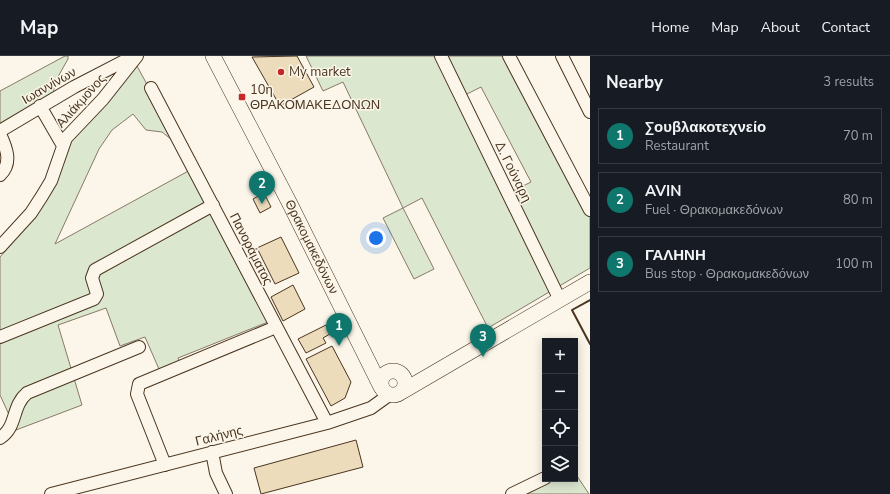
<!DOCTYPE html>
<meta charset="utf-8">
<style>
:root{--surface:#171b24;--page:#242831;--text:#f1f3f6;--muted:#9ea1a6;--line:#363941;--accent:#0f766e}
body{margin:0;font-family:"Nunito Sans",sans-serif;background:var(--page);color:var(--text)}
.controls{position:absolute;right:12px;bottom:12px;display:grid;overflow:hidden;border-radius:0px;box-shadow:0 2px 10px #0003}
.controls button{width:36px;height:36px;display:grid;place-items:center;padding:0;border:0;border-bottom:1px solid var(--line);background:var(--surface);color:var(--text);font:20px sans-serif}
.you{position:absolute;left:376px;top:182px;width:14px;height:14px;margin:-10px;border:3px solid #fff;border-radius:50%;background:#1a73e8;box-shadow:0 0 0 6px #1a73e833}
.badge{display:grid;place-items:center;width:26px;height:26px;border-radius:50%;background:var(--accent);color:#fff;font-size:13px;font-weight:700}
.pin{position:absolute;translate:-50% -33px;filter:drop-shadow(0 1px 2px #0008)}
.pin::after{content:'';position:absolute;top:21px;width:14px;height:12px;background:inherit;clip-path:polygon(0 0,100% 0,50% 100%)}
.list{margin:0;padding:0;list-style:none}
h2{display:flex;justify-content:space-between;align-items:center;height:52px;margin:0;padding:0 16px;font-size:17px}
h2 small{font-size:13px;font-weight:400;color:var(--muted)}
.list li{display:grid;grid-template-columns:26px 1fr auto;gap:12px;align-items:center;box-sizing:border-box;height:56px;margin:0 8px 8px;padding:0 8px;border:1px solid var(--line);border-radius:0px}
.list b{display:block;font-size:15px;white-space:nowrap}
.list p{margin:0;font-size:13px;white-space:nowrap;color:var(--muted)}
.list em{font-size:13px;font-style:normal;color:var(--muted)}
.icon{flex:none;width:22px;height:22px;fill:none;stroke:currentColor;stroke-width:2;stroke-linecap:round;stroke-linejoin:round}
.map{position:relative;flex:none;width:590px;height:438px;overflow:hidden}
header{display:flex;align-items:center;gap:24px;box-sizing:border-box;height:56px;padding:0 20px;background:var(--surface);border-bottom:1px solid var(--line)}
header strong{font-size:19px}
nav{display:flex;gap:22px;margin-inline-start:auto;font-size:14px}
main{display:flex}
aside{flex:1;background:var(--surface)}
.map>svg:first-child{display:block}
</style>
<header>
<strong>Map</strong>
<nav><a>Home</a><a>Map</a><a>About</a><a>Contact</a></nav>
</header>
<main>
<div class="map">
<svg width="590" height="438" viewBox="0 0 590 438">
<rect width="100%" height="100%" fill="#fbf6e9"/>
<path fill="#dce7d0" stroke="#887966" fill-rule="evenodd" d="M65 0H68V3L55 26 53 39 0 69V35Z
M306 0H507L590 160V212L488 272 422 142 403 152 434 213 414 223 383 162 403 152 343 26 323 35ZM481 31 531 126 509 137 459 42Z
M137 10 181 91 162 76 146 74 133 58 112 74 99 93 55 188 192 113 268 266 178 302 182 311 162 320 145 281 120 290 106 252 58 269 82 349 16 374 0 339V201L38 157 52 133 68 89Z
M575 417 589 438H523L552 423H575Z"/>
<path fill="#ecdcbc" stroke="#4a3520" d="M297 0 314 31 280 50 252 1Z
M264 137 271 151 260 157 253 143Z
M281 181 299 217 275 228 257 192Z
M293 229 305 253 283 265 271 241Z
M326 269 330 278 323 282 326 287 306 297 298 283Z
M332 290 351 326 345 342 331 350 306 303Z
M356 384 363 411 261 438 254 412Z"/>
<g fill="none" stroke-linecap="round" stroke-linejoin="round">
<g stroke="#4a3520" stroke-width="14">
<path id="minor" d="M441 0 560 244
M509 0 590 154
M562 0 590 56
M151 32 327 367
M40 50 62 88
M0 75 74 31 134 0
M0 78C6 91 13 107 0 119
M0 191 31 157 42 140 51 125 66 82 103 43 137 0
M0 281 94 243 97 238 92 222 95 214 213 149
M0 382C18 370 11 351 27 337L139 291
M212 396 216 417 226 438
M165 409 137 338 139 328 276 271
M51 438 327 367 371 352 389 339
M512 438 545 422"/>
</g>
<g stroke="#4a3520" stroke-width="16">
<g id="major">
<path id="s1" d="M213 0 290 148 381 331"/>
<circle cx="393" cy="327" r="12"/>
<path d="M403 335 590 226"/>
</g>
</g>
<use href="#minor" stroke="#fbf6e9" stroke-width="12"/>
<use href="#major" stroke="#fbf6e9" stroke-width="15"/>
<path stroke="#4a3520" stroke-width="2" d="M590 244 572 254 590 288"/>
</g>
<g fill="#c62828" stroke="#fbf6e9" stroke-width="1.5">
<circle cx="281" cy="16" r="4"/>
<rect x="238" y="37" width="8" height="8" rx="2"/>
</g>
<g text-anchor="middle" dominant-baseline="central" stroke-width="3" stroke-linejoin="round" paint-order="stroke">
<g font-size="13" fill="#4a3520" stroke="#fbf6e9" text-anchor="start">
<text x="289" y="16">My market</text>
<text x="250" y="34">10η<tspan x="250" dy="15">ΘΡΑΚΟΜΑΚΕΔΟΝΩΝ</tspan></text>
</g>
<g font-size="13" fill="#4a3520" stroke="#fbf6e9">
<text transform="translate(49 30) rotate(-30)">Ιωαννίνων</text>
<text transform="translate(81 45) rotate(-48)">Αλιάκμονος</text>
<text transform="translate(513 116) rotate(64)">Δ. Γούναρη</text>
<text stroke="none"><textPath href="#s1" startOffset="215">Θρακομακεδόνων</textPath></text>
<text transform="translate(251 193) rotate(63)">Πανοράματος</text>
<text transform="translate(219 380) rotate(-14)">Γαλήνης</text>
</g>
</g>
</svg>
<div class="controls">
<button>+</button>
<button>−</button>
<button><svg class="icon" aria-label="locate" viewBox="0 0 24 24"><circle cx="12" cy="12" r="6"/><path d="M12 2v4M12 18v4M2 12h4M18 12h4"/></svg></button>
<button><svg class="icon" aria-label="layers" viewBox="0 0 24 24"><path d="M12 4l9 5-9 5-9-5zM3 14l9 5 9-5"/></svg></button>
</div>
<div class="you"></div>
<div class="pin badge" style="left:339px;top:290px">1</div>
<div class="pin badge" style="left:262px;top:148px">2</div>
<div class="pin badge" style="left:483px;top:301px">3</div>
</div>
<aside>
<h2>Nearby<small>3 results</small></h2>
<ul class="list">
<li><span class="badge">1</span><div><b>Σουβλακοτεχνείο</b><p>Restaurant</p></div><em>70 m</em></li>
<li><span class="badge">2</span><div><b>AVIN</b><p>Fuel · Θρακομακεδόνων</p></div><em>80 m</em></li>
<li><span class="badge">3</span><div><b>ΓΑΛΗΝΗ</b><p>Bus stop · Θρακομακεδόνων</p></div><em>100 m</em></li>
</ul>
</aside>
</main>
